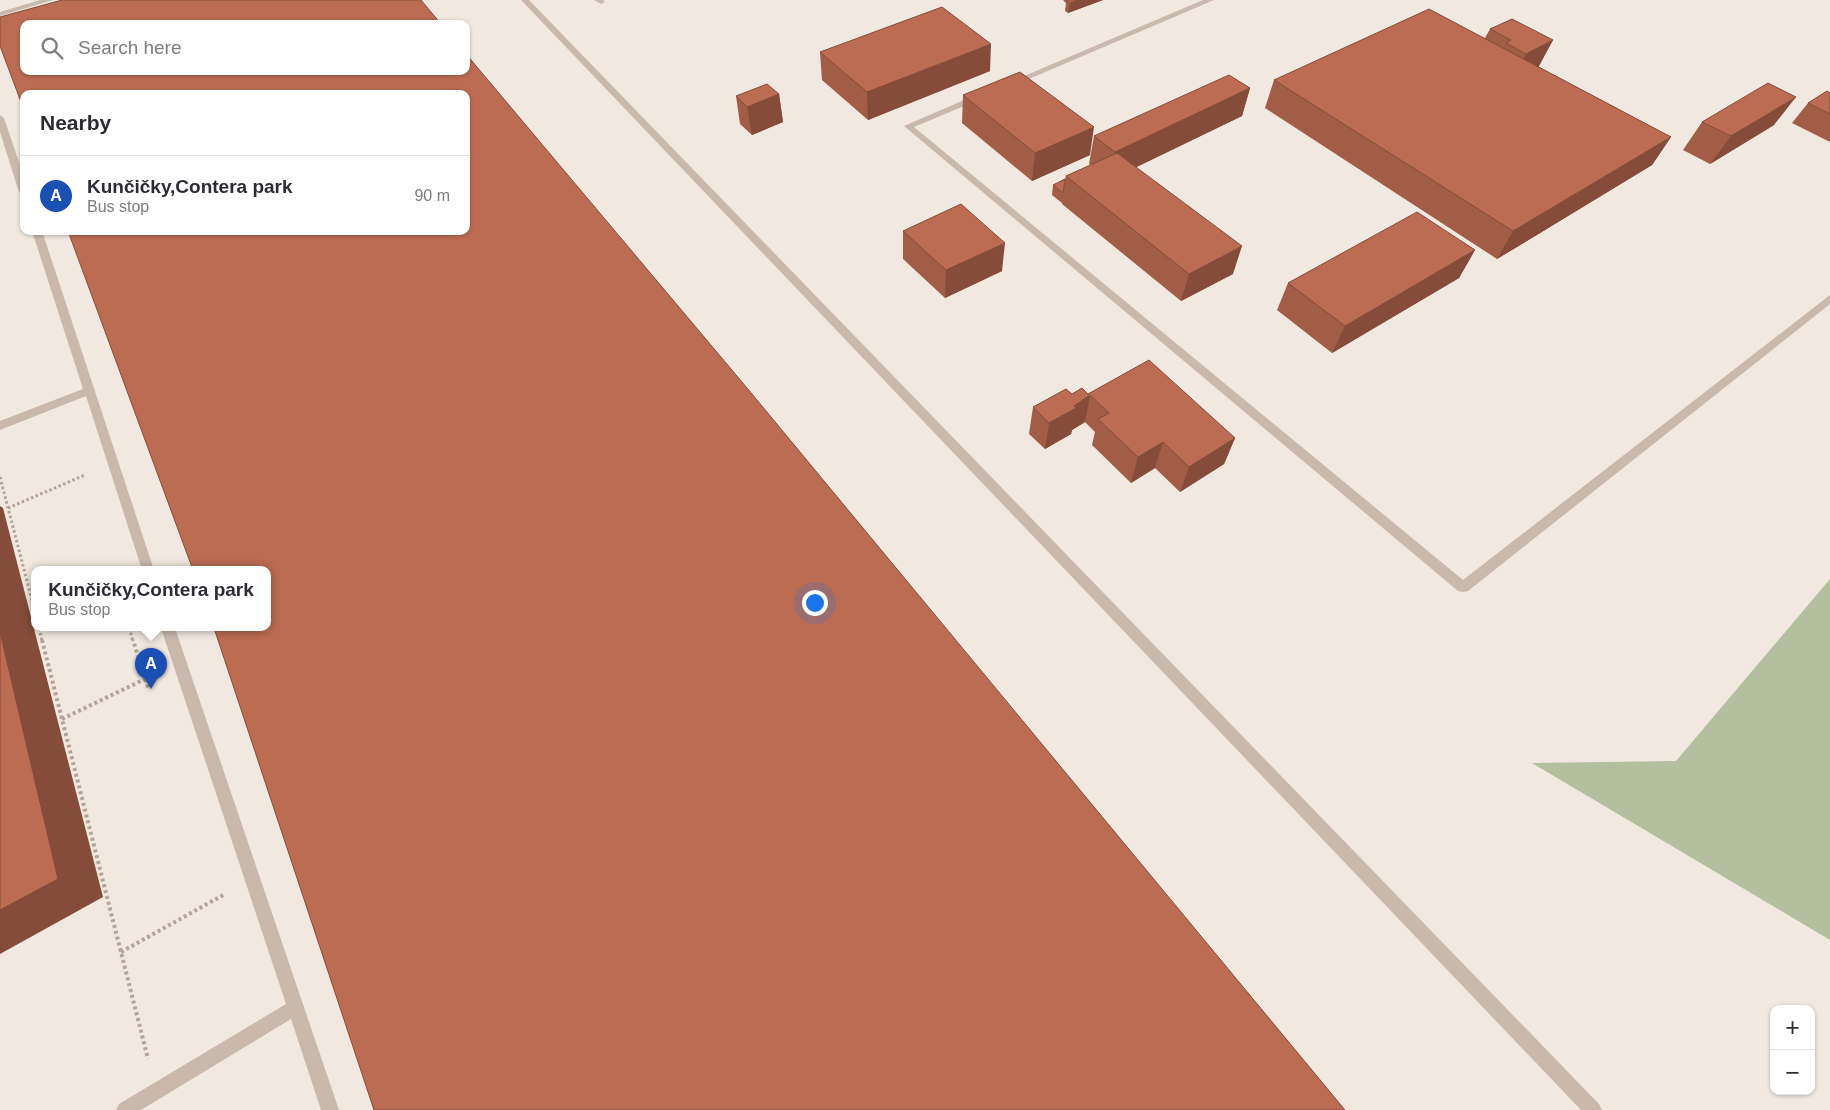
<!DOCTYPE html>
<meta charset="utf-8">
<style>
:root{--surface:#fff;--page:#f2f2f3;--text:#2b2b33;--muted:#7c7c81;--line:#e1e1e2;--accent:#ea580c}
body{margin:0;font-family:Arial,sans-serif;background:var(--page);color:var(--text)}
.controls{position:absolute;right:15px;bottom:15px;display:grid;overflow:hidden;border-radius:10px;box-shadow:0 1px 4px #0004}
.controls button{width:45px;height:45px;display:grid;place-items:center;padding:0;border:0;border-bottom:1px solid var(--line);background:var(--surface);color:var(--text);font:25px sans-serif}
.you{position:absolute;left:814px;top:602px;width:18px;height:18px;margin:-12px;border:4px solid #fff;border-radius:50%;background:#1a73e8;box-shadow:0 0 0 8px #1a73e833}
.badge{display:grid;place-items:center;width:32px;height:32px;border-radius:50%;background:var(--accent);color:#fff;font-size:16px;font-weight:700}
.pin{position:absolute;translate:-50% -41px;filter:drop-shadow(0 1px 2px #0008)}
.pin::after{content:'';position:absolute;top:26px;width:18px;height:15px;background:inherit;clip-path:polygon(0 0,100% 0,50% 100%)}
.popup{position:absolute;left:31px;top:566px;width:240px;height:65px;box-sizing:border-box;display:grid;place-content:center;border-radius:10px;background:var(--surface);filter:drop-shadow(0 1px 4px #0005);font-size:16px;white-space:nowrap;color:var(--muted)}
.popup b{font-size:19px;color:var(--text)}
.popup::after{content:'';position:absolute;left:50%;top:100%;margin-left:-10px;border:10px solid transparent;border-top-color:var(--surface)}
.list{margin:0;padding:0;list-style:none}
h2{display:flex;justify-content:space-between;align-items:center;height:65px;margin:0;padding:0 20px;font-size:21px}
h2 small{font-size:16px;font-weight:400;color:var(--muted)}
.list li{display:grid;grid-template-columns:32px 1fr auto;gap:15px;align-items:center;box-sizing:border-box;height:80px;padding:0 20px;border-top:1px solid var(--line)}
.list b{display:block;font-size:19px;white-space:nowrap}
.list p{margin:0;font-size:16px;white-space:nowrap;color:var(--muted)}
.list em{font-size:16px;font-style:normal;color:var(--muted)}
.icon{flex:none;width:28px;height:28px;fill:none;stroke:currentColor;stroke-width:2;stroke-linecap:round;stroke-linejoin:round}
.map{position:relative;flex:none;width:1830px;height:1110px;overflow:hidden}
.search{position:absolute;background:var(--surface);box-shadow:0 1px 4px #0004;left:20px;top:20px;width:450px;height:55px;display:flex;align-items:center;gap:12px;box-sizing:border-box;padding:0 18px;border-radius:10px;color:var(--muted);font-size:19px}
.panel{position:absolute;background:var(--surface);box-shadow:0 1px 4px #0004;left:20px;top:90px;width:450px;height:145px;border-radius:10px}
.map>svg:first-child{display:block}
</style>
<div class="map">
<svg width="1830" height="1110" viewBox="0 0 1830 1110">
<rect width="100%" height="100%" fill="#f1e9df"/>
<path fill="#b4bfa0" d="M1830 579V940L1532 763 1676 761Z"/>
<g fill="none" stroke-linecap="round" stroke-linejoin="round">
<path stroke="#b4a396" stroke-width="3" stroke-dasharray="2.5 2.5" stroke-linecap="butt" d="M0 477 35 612
M8 508 85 475
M39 628 42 641
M129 628 133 641"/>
<path stroke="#b4a396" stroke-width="4" stroke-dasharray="3 3" stroke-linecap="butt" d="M42 640 148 1059
M145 679 149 690
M62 719 145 679 133 640
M121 952 225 894"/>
<path fill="#c8b9ac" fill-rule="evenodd" d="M40 0H53L0 16V12Z
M521 0H529L1599 1104 1602 1110H1581Z
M594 0H603L605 2 601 4Z
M1203 0H1214L1015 85 1008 83Z
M978 94 982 97 981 99 914 127 1463 580 1830 295V304L1468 591 1463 592 1458 591 904 126Z
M0 115 4 118 24 177V195L19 192 0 132Z
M32 231H42L154 570H142L86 396 0 430V421L83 389Z
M161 628H175L339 1110H321L291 1019 141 1110H116L119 1104 286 1004Z"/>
</g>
<path fill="#a25d47" d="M1063 0H1103L1068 13 1065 11 1066 3Z
M1490 29 1553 40 1538 67 1671 137 1652 165 1497 259 1265 108 1274 80 1485 38Z
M820 52 990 71 868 120 822 80Z
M1250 88 1242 116 1136 167 1233 274 1181 301 1062 204V203L1052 195 1053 185 1065 179 1066 176 1091 165 1089 164 1094 136Z
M1830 93V142L1792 123 1808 103Z
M779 94 783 122 752 135 740 124 736 96Z
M963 95 1090 155 1032 181 962 123Z
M1702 122 1774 125 1710 164 1683 150Z
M903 231 1002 271 945 298 903 259Z
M1475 250 1459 278 1332 353 1277 310 1288 283Z
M1072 394H1088L1235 438 1224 464 1180 492 1155 468 1131 483 1092 445 1095 432 1085 422 1072 430 1071 434 1045 449 1029 434 1033 407Z"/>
<path fill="#844c39" d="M1079 0H1103L1068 13 1070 3Z
M1553 40 1538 68 1512 81 1526 54Z
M991 44 990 71 868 120 867 92Z
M1250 88 1242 116 1112 179V172L1115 152Z
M779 94 783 122 752 135 747 107Z
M1796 97 1774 125 1710 164 1731 136Z
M1094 127 1090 155 1032 181 1035 153Z
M1671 137 1652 165 1497 259 1513 231Z
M1005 243 1002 271 945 298 946 270Z
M1242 246 1233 274 1181 301 1189 274Z
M1475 250 1459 278 1332 353 1345 326Z
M1090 395 1085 422 1072 430 1071 434 1045 449 1049 423Z
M1235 438 1224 464 1180 492 1189 467Z
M1163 442 1155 468 1131 483 1138 457Z
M0 506 3 508 103 897 0 954Z"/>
<path fill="#bc6c52" stroke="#844c39" d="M62 0H421L441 24H24V71H466V54L747 388 1345 1110H374L214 628H267V570H193L68 231H466V94H24V110L0 46V17Z
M1068 0H1079L1070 3 1066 1Z
M942 7 991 44 867 92 820 52Z
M1429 9 1671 137 1513 231 1274 80Z
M1512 19 1553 40 1526 54 1506 43 1511 40 1490 29Z
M1020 72 1094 127 1035 153 963 95Z
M1229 75 1250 88 1115 152 1094 136Z
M1768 83 1796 97 1731 136 1702 122Z
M767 84 779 94 747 107 736 96Z
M1827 91 1830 93V114L1808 103Z
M1117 153 1242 246 1189 274 1066 176Z
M1065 179 1063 193 1053 185Z
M961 204 1005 243 946 270 903 231Z
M1417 212 1475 250 1345 326 1288 283Z
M1149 360 1235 438 1189 467 1163 442 1138 457 1098 419 1109 413 1090 395 1074 406 1076 408 1049 423 1033 407 1066 389 1072 394 1082 388 1088 394Z
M0 632 58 879 0 910Z"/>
</svg>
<div class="controls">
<button>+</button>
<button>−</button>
</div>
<div class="you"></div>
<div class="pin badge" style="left:151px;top:689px;background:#1a4fb4">A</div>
<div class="popup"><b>Kunčičky,Contera park</b>Bus stop</div>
<div class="search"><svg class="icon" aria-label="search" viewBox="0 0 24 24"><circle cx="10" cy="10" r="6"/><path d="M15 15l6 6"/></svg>Search here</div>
<section class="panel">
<h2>Nearby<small></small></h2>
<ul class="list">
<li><span class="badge" style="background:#1a4fb4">A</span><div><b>Kunčičky,Contera park</b><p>Bus stop</p></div><em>90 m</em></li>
</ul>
</section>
</div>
